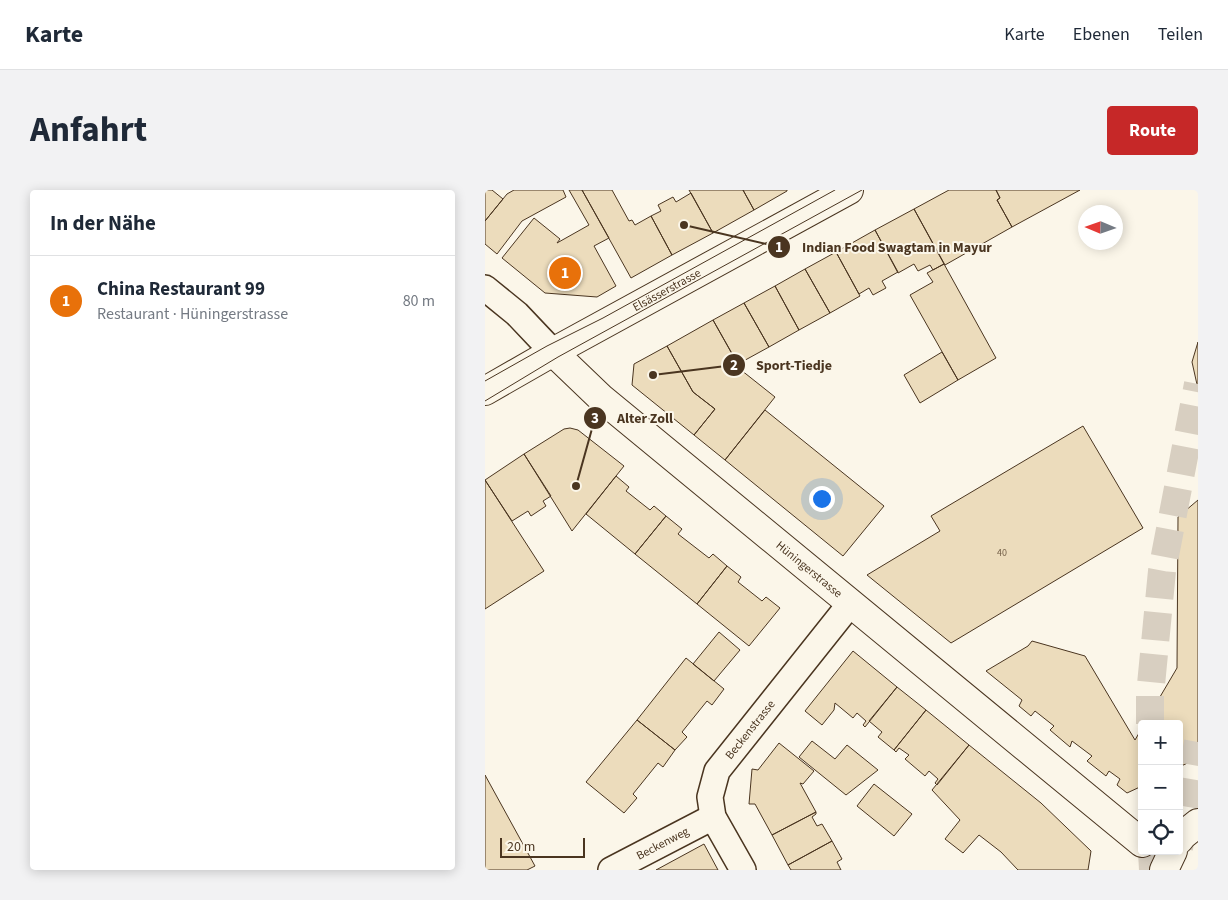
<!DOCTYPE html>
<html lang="de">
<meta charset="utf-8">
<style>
:root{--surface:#fff;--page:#f2f2f3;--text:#1f2937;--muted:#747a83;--line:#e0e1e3;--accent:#c62828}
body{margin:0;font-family:"Source Sans 3",sans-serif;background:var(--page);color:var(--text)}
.controls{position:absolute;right:15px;bottom:15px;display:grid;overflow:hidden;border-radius:5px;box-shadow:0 2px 12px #0003}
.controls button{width:45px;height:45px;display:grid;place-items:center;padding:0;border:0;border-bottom:1px solid var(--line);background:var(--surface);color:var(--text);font:25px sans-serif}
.compass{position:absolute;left:593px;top:15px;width:45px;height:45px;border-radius:50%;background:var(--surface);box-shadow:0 2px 12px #0003;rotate:272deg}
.scale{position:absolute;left:15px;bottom:12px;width:85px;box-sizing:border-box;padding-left:5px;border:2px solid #4a3520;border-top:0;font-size:14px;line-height:18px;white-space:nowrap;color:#4a3520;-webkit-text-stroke:4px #fbf6e9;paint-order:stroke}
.you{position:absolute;left:336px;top:308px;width:18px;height:18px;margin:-12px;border:4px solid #fff;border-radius:50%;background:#1a73e8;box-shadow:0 0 0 8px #1a73e833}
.badge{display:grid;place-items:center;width:32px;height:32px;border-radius:50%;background:var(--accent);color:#fff;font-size:16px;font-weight:700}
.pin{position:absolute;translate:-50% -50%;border:2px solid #fff;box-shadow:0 1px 5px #0006}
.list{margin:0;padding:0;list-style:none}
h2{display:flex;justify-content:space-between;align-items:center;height:65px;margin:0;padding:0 20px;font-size:21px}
h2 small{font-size:16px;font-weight:400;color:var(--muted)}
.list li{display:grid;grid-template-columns:32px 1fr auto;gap:15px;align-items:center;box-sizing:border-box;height:90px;padding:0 20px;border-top:1px solid var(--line)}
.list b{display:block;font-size:19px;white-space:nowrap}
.list p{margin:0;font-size:16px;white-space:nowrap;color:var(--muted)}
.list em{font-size:16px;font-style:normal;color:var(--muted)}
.icon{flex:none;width:28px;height:28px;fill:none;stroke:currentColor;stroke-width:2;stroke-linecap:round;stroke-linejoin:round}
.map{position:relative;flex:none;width:713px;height:680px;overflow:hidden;border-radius:5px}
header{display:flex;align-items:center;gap:30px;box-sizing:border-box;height:70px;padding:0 25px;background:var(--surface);border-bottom:1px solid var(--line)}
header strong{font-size:24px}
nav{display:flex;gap:28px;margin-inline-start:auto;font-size:18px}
.intro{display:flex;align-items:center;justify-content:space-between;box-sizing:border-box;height:120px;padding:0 30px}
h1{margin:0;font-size:35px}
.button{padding:12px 22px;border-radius:5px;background:var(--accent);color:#fff;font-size:18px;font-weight:700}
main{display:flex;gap:30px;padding:0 30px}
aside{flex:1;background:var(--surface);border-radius:5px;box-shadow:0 2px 12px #0003}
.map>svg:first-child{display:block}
</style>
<header>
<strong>Karte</strong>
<nav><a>Karte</a><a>Ebenen</a><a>Teilen</a></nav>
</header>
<div class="intro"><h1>Anfahrt</h1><a class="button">Route</a></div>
<main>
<aside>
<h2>In der Nähe<small></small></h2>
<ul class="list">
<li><span class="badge" style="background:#e8710a">1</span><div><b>China Restaurant 99</b><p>Restaurant · Hüningerstrasse</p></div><em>80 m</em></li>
</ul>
</aside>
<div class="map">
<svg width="713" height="680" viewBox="0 0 713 680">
<rect width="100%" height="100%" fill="#fbf6e9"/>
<path fill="#ecdcbc" stroke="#4a3520" d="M0 0H7L18 9 0 31Z
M29 0H78L81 7 37 31 12 64 0 54V31L22 4Z
M84 0H97L124 48 109 56 131 96 112 107 60 103 17 68 49 28 75 49 72 53 104 35Z
M97 0H127L144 31 147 30 150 35 166 26 187 65 146 88Z
M204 0H258L269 20 228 43Z
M258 0H302V1L269 20Z
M464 0H511L515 8 512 10 527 37 460 75 429 19Z
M511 0H595L527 37 512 10 515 8Z
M206 3 228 43 187 65 166 26 176 21 173 15 188 7 191 12Z
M429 19 459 74 448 80 445 75 433 81 429 74 413 83 390 40Z
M390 40 413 82 397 91 401 98 388 105 384 98 374 104 351 62Z
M351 62 375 106 345 123 320 79Z
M459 74 511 168 473 190 425 105 448 92 442 83Z
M320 79 345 123 314 140 290 96Z
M290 96 314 140 284 157 259 113Z
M259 113 284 157 253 174 228 130Z
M228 130 256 180 290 207 240 270 209 245 230 219 208 202 182 156Z
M713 152V199L707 172Z
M182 156 208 202 230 219 209 245 147 195 149 174Z
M457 162 473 190 435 213 419 185Z
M280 220 399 316 358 366 240 270Z
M598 236 658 338 466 453 382 385 455 341 446 326Z
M85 238 93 240 139 276 87 341 39 264 79 239Z
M39 264 66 306 58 311 61 316 46 326 43 321 27 331 0 290Z
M131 286 144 297 141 301 165 320 169 316 181 326 150 364 101 324Z
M0 290 59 381 0 419Z
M713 310V569L709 570 694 577V534H659L692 478 693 327Z
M181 326 197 339 193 344 224 368 228 364 242 376 212 414 150 364Z
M242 376 256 387 253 392 277 411 281 407 295 418 264 456 212 414Z
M234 442 255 460 229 491 208 474Z
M547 451 600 466 650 550 657 538V596L642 603 632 595 635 589 624 581 621 586 602 571 607 566 587 551 585 557 565 540 569 536 550 521 546 526 534 516 537 510 501 481 543 456Z
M368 461 412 497 380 537 378 535 381 531 372 523 368 528 350 513 349 520 337 535 320 521Z
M201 468 239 499 227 515 222 511 197 542 202 547 190 560 152 530Z
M412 497 441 520 409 560 393 547 397 542 384 531Z
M441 520 484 555 452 595 450 593 453 589 444 581 440 586 420 569 424 565 414 558 411 562 409 560Z
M152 530 190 560 178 577 173 573 148 604 152 608 139 623 101 592Z
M327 551 350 569 362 555 393 580 361 605 314 567Z
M294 553 329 581 318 594 315 593 331 622 287 645 270 614H264L267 579 273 580Z
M484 555 556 613 606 661 603 680H533L516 662 494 645 478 663 460 649 475 630 447 600Z
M0 585 50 676 42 680H0Z
M389 594 427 624 409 646 372 616Z
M331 622V624L327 627 332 636 337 634 347 651 303 675 287 645Z
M347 651 357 669 352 672 356 680H306L303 675Z
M219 654 233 680H171Z"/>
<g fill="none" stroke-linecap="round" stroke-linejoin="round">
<path stroke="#d8cfc1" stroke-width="28" stroke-dasharray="28 14" stroke-linecap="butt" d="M665 534V505L677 381 713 194
M694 658 713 552
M667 661 668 680"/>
<g stroke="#4a3520" stroke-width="28">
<g id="street">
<path d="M0 98 32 124 68 162"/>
<path id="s1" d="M126 680 228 627"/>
<path id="s2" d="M258 680 228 627 225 607 232 581 365 414"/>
</g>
</g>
<g stroke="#4a3520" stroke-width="30">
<g id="secondary">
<path id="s3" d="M68 162 116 208 657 653"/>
<path id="s4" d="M0 201 68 162 364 0"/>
</g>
</g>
<g stroke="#4a3520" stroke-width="30">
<path id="primary" d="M694 650 698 645 713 633
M679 680 688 661"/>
</g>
<use href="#street" stroke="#fbf6e9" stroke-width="25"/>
<use href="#secondary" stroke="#fbf6e9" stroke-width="28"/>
<use href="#primary" stroke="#fbf6e9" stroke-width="28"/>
<path stroke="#4a3520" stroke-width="1" d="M0 191 62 156 118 128 350 0
M0 211 73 167 377 0"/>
</g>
<g text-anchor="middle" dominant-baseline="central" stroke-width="4" stroke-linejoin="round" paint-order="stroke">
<g font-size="10" fill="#725f47">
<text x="517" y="363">40</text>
</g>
<g font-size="12" fill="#4a3520" stroke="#fbf6e9">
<text stroke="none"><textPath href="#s4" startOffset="208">Elsässerstrasse</textPath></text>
<text stroke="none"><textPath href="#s3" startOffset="336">Hüningerstrasse</textPath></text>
<text stroke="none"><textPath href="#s2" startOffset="161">Beckenstrasse</textPath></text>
<text stroke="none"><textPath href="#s1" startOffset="58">Beckenweg</textPath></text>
</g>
</g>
<path fill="none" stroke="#4a3520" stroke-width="2" d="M199 35L294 57M168 185L249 175M91 296L110 228"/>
<g fill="#4a3520" stroke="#fbf6e9" stroke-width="2">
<circle cx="199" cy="35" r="5"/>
<circle cx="168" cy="185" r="5"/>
<circle cx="91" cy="296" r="5"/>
<circle cx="294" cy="57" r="12"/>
<circle cx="249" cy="175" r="12"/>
<circle cx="110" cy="228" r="12"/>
</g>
<g font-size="15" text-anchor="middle" font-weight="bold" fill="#fff">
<text x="294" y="62">1</text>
<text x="249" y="180">2</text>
<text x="110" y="233">3</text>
</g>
<g font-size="14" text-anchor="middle" font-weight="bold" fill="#4a3520" stroke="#fbf6e9" stroke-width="4" stroke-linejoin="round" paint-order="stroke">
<text x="412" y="62">Indian Food Swagtam in Mayur</text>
<text x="309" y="180">Sport-Tiedje</text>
<text x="160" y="233">Alter Zoll</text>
</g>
</svg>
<div class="controls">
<button>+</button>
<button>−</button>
<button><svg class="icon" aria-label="locate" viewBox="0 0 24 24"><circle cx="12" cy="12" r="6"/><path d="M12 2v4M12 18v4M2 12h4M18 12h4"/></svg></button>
</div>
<svg class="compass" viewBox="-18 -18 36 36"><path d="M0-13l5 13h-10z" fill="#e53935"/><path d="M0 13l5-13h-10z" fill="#747a83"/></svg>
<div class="scale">20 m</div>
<div class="you"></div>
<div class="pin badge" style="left:80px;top:83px;background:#e8710a">1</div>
</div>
</main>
